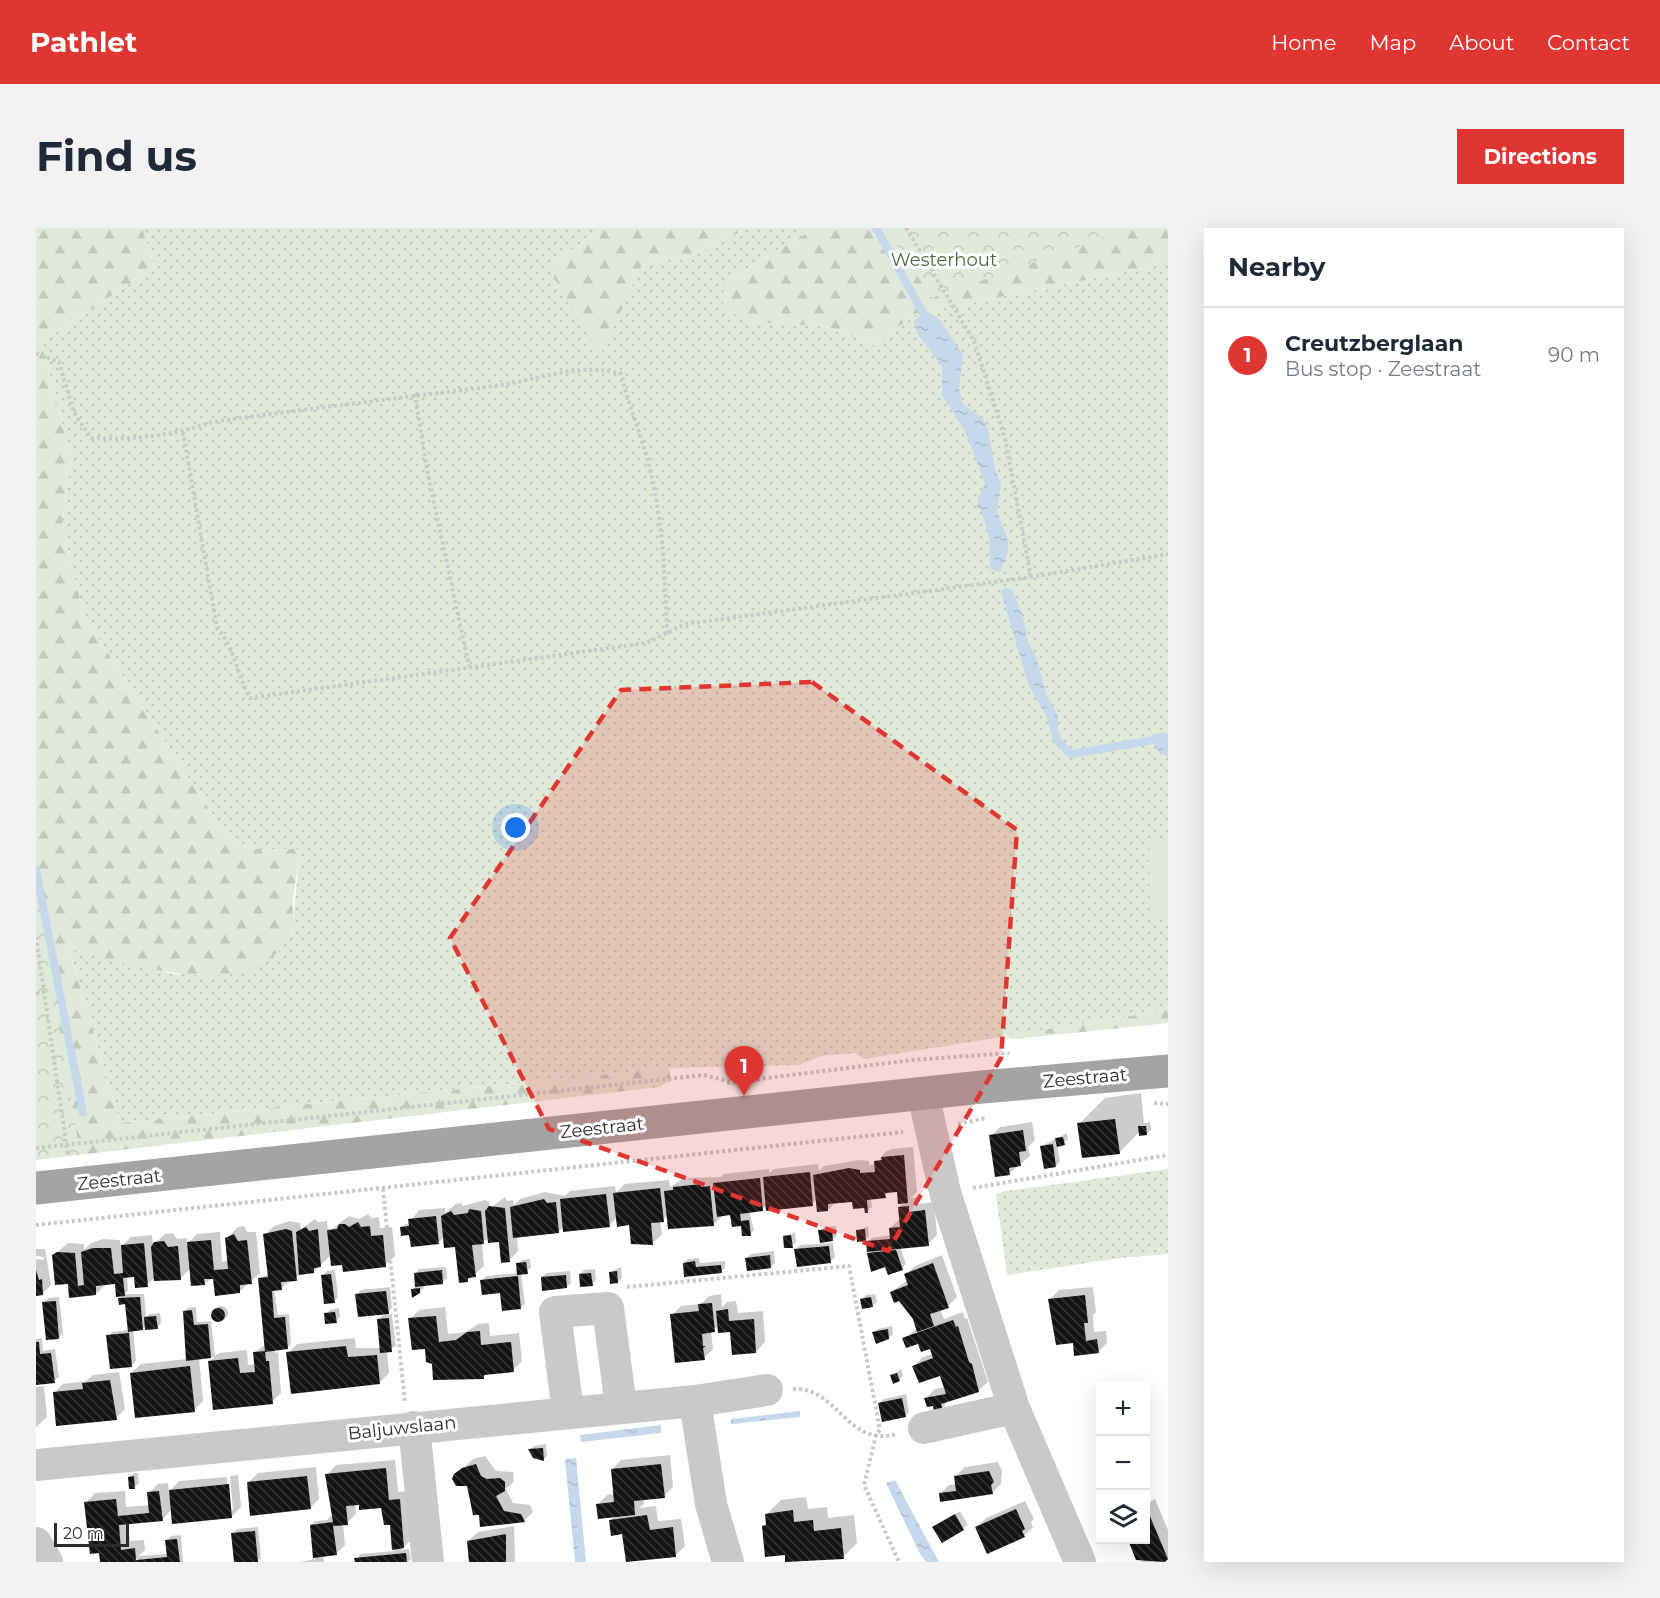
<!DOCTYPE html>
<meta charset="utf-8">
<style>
:root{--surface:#fff;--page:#f2f2f3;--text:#1f2937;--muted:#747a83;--line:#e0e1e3;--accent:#e03632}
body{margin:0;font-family:Montserrat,sans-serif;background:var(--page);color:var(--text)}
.controls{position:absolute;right:18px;bottom:18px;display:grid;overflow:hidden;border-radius:0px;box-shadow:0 6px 24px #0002}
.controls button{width:54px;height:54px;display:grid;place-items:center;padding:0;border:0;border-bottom:2px solid var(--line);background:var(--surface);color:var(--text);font:30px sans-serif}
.scale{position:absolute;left:18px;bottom:15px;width:75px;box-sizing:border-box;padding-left:6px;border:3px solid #2c2c2c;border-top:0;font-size:16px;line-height:21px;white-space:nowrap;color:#2c2c2c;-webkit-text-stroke:4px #fff;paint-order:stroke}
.you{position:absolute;left:480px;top:600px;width:21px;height:21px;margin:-15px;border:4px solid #fff;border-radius:50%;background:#1a73e8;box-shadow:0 0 0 9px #1a73e833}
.badge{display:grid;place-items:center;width:39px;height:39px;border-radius:50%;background:var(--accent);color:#fff;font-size:20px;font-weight:700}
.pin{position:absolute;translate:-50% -50px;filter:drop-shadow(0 2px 3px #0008)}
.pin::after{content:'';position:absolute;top:32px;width:21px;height:18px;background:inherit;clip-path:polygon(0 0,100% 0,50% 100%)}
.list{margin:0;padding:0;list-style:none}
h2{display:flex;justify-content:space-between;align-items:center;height:78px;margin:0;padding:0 24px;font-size:26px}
h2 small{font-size:20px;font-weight:400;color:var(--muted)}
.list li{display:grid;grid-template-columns:39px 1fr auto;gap:18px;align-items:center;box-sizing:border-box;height:96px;padding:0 24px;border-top:2px solid var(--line)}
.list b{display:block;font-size:22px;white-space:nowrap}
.list p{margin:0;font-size:20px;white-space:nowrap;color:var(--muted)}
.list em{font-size:20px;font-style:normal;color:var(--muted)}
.icon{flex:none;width:33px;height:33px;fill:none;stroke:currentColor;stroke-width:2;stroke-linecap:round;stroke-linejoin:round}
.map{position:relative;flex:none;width:1132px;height:1334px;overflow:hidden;border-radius:0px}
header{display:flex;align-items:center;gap:36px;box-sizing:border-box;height:84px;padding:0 30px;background:var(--accent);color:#fff}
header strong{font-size:28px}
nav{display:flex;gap:33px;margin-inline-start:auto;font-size:21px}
.intro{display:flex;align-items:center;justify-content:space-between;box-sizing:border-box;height:144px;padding:0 36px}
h1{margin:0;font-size:42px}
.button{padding:15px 27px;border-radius:0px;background:var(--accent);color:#fff;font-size:21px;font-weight:700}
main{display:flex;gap:36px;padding:0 36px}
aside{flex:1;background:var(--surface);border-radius:0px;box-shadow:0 6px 24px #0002}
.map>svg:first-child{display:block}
</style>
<header>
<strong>Pathlet</strong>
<nav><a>Home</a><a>Map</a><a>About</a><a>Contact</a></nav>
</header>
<div class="intro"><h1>Find us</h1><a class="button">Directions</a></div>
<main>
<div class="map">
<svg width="1132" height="1334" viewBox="0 0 1132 1334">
<defs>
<pattern id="grass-dots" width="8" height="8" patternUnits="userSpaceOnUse" patternTransform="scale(1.5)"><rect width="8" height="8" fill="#e1eada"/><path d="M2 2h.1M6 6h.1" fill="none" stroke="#c1c9bb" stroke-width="1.8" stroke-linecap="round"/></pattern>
<pattern id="forest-firs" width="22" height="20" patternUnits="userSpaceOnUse" patternTransform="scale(1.5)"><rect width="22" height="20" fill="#e1eada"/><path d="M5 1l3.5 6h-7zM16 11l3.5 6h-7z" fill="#c1c9bb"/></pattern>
<pattern id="park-crowns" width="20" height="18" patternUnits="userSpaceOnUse" patternTransform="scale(1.5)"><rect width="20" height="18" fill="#e1eada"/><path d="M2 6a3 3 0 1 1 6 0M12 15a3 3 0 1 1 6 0" fill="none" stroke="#c1c9bb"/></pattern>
<pattern id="water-ripples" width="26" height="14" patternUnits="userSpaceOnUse" patternTransform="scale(1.5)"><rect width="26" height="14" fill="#c6d8ea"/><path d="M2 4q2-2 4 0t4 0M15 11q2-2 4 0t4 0" fill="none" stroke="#aabac9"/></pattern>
<pattern id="building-back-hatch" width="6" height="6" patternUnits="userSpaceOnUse" patternTransform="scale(1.5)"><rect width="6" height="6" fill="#131313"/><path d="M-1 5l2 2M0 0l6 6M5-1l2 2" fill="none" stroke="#363636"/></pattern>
</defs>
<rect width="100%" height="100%" fill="#fff"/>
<path fill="url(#grass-dots)" d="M106 0H567L512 39 606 37 656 28 713 0H766L771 5 688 54 712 94 790 98 837 117 880 86 1114 39 1132 32V779L1113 785 828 831 819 825 785 828 763 837 633 840 84 895 33 721 142 747 256 702 264 621C217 621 212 628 179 591L48 388 26 298 35 229 5 114 119 39Z
M1132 941V1026L1084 1030 971 1047 960 966 970 963Z"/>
<path fill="url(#forest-firs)" d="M0 0H106L119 39 5 114 35 229 26 298 48 388 179 591C212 628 217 621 265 621 262 638 259 655 257 671 256 681 259 694 255 703 223 782 93 735 33 721L84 895 633 840 635 853 623 859 0 932Z
M567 0H713L656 28 606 37 564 128 512 39Z
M766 0H1132V32L1114 39 880 86 837 117 790 98 712 94 687 79 688 54 771 5Z
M1132 779V795L979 811 963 809 1113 785Z"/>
<path fill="url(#park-crowns)" d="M850 0H1095L896 70Z
M0 653 44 926 0 932Z"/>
<path fill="#e1eada" d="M1113 610H1132V689L1114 690Z"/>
<path fill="url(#water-ripples)" d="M891 83 904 92 927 127 923 160 926 175 947 191 952 201 959 241 965 256 961 283 972 312V323L964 344 954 341 953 308 945 282 941 280 942 270 949 256 929 203 906 167V138L881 105 878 93Z
M969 360 976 362 986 385 992 414 1000 429 1011 468 1022 488V499L1017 500 993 458 965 364Z
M1129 504 1132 507V529C1121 524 1117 518 1116 507Z
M764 1183V1189L695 1196V1191Z
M625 1197V1205L545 1214 544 1207Z
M540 1230 550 1334H539L529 1231Z
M859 1252 903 1334H890L884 1326 850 1255Z"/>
<path fill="#0003" d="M1105 865 1108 895 1114 894 1115 902 1111 906 1104 903 1083 925 1043 896 1069 870Z
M996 894 999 912 992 919 994 928 973 946 955 908 964 899Z
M1031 905 1032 912 1021 917 1024 933 1020 938 1006 918Z
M877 919 881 964 875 970 881 969 882 976 898 974 901 1007 892 1016 864 1019 870 1036 866 1040 850 1037 833 1026 837 1022 831 1014 836 1010 855 1007 854 1000 864 991 863 979 869 973 862 962 835 971 836 979 831 983 829 976 817 972 800 974 792 982 781 971 776 976 731 977 726 982 713 983 718 1002 714 1006 696 985 687 987 678 996 632 987 624 993 626 1006 617 1015 594 996 581 989 573 998H528L523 1003 481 1008 482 1023 473 1033 464 1013 453 1010 446 1015 448 1038 432 1052 421 1017 408 1009 402 1015 365 999 374 994 383 982 409 980V985L420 976 425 975 427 978 449 972 453 974 454 980 469 969 471 973 477 972 478 977 484 971 509 964 529 968 534 963 579 958 580 965 588 956 633 952 634 959 648 950 685 949 688 946 733 941V945L738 941 782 936 783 943 788 938 823 932 833 933V937L840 936 849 924 856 921Z
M332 986 335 990 343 989 344 1000 356 999 359 1028 349 1037 307 1036 295 1027 278 1044 266 1045 245 1060 238 1061 242 1087 253 1086 255 1116 251 1120 239 1121V1125L242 1124 245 1165 236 1174 173 1134 179 1129 163 1130 167 1173 158 1182 95 1145 105 1136 151 1131 148 1084 152 1080 160 1079 161 1094 175 1093 179 1128 183 1125 211 1122 212 1137 220 1136 218 1125 230 1116 224 1050 233 1046 229 1007 238 998 254 993 264 995 265 1001 279 991 282 994 291 993 292 1004 313 988 323 991Z
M208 998 211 1004H220L224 1045 204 1063 178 1049 168 1056 155 1040 144 1051H117L111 1057 99 1048H91L92 1063 88 1066H108L110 1089 114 1086 124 1085 125 1095 121 1100 110 1097 107 1101 97 1102 100 1133 96 1137 72 1108 76 1104 93 1102 91 1075 84 1071 87 1067 80 1055 70 1056 60 1066 33 1054 18 1027 32 1015 48 1016V1022L55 1015 67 1011 84 1012 85 1019 95 1009 116 1007 117 1017 129 1006 137 1005 141 1011 151 1010V1016L161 1006 184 1004 186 1034 192 1033 190 1011 202 999Z
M800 998 801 1008 796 1012 784 1003 788 999Z
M832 998 833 1008 829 1012 821 1003Z
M759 1004 760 1014 756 1018 748 1009Z
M797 1015 799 1029 794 1034 760 1021 764 1017Z
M0 1021H9L15 1057 6 1066H0V1031L8 1032V1029L0 1028Z
M738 1023 739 1035 735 1039 711 1030 715 1026Z
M906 1027 921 1069 912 1078 904 1081 908 1091 927 1084 929 1091 931 1090 952 1154 942 1163 909 1172 910 1176 906 1180 899 1178 890 1170 899 1161 909 1159 904 1146 878 1138 887 1129 897 1126 895 1120 868 1111 881 1100 879 1090 855 1064 872 1052 869 1047 879 1038Z
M663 1030 664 1035 689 1033V1040L685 1044 650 1048 648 1035 652 1031Z
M494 1031 495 1040 485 1045 489 1076 484 1080 446 1052 450 1048 483 1045 482 1036 486 1032Z
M410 1039 411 1050 407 1054 387 1055 388 1060 383 1064 377 1061 383 1055 379 1046 383 1041Z
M585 1039 586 1050 582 1054 574 1044Z
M559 1041 560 1052 556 1056 544 1046 548 1042Z
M299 1042 302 1069 298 1073 287 1047 291 1043Z
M534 1043 535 1055 531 1059 506 1049 510 1045Z
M354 1059 356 1080 350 1087 356 1086 360 1118 351 1123 353 1145 344 1154 252 1125 261 1116 319 1110 320 1120H345L343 1091 349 1085 321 1066 325 1062Z
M1057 1059 1060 1084 1057 1087 1058 1104 1070 1103 1071 1115 1062 1124 1039 1113 1014 1071 1023 1062Z
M685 1066 686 1079 691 1074 700 1073 702 1085 727 1083 729 1114 720 1124 695 1102 683 1098 675 1103 677 1121 668 1130 636 1087 645 1078 665 1076 673 1068Z
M839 1066 841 1074 836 1078 825 1071 830 1067Z
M23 1069 27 1105 23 1110 8 1074 12 1070Z
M178 1085a7 7 0 1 1 14 0a7 7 0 1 1-14 0Z
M409 1079 412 1106 430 1104 442 1096 453 1095 454 1108 483 1105 486 1133 477 1142 452 1145 447 1149 397 1135 374 1091 383 1082Z
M303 1080 304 1089 300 1093 290 1086 294 1082Z
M856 1098 857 1106 853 1110 838 1105 842 1101Z
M6 1110 7 1123 19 1121 23 1149 18 1153 0 1155V1111Z
M865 1141 867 1148 863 1152 856 1148Z
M83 1144 89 1181 80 1190 18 1165 27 1156 50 1153 57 1147Z
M8 1158 11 1189 0 1199V1159Z
M870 1166 873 1184 869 1188 843 1175 848 1171Z
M510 1216 511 1228 508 1231 494 1222 498 1218Z
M634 1227 637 1259 628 1268 607 1271 608 1276 603 1280 620 1278 622 1293 645 1291 649 1318 640 1327 588 1304 575 1292 580 1287 562 1276 571 1267 579 1266 576 1242 585 1232Z
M449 1228 460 1243 477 1244 478 1253 470 1261 477 1275 494 1277 497 1284 488 1293 444 1285 432 1257 418 1249 437 1231Z
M359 1232 362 1264 373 1263 377 1310 365 1322 373 1321 375 1331 372 1334H320L324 1326 358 1323 356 1295 347 1278 324 1275H319L320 1286 311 1295 307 1296 309 1317 300 1326 287 1327 288 1334H264L279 1331 275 1297 279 1293 291 1292 297 1286 291 1247 300 1237Z
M962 1234 966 1243 965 1256 956 1265 904 1266 913 1257 921 1256 919 1249 929 1239Z
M280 1239 283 1271 274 1280 212 1255 222 1245Z
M98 1245H102L103 1255 99 1259 94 1249Z
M202 1247 205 1279 196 1288 136 1281 126 1292 92 1295 94 1313 108 1312 109 1322 102 1328 132 1326 131 1312 135 1308 145 1307 147 1334H102V1331L70 1334 64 1324 50 1275 59 1265 89 1263 90 1279 114 1277 113 1265 122 1256 132 1255 133 1264 143 1253 191 1249 194 1282H197L194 1248Z
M770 1269 772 1281 791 1279 792 1290 818 1287 821 1315 807 1329 751 1334 750 1325 728 1298 731 1295V1286L745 1272Z
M1119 1271 1132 1302V1331L1126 1334H1106L1104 1329 1101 1330 1093 1312H1110V1276Z
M989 1273 998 1291 995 1294 997 1299 988 1308 941 1299 950 1290Z
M924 1283 932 1297 906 1313 898 1299Z
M478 1298 479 1334H434L432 1313 442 1304Z
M222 1299 225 1330 221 1334 197 1306 201 1301Z"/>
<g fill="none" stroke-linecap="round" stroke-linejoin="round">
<path stroke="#c6d8ea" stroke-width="8" d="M840 0 891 92
M1015 490 1021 512 1035 526 1123 511 1132 515
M0 642 47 885"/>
</g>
<path fill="url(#building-back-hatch)" d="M1079 891 1084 926 1046 930 1041 895Z
M1102 898H1110L1111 907 1103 908Z
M987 902 990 923 983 924 985 938 973 940 974 947 959 949 953 907Z
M1027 909 1029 917 1021 919 1019 910Z
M1017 916 1020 939 1008 941 1004 918Z
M868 927 872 975 862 976 861 964 849 965 850 970 831 972 832 985H829L828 980 817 981 816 974 792 976V983L781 984 777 947 813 940 824 942V945L839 944 838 933 846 932 845 929Z
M774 944 777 978 730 983 727 949Z
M724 950 727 983 704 986 705 993 713 992 715 1008H706L705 998 696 999 694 987 681 989 677 955Z
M665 956V959L674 958 678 998 632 1001 628 963 637 962V959Z
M624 960 628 994 615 995 617 1017 595 1016 593 997 581 999 577 965Z
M570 966 574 999 527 1004 524 971Z
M508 971 511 975 520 974 523 1005 477 1010 474 979Z
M453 978 469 980 474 1034 465 1035 463 1014 452 1015 449 983Z
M873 978V984L889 982 893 1018 831 1024 830 1013 854 1011 853 1000 864 999 862 979Z
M433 981 445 983 448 1016 436 1017 440 1049 432 1050V1054L423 1055 419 1019 408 1020 405 988 415 983 418 987 432 985Z
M400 988 403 1016 375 1019 373 1007 365 1008 364 999 373 998 372 991Z
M322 994 325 999 334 998 335 1008 347 1007 350 1039 307 1044 306 1037 295 1038 291 1002 301 1001 303 996H309L313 999Z
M270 999 273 1003 282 1001 285 1039 278 1040V1045L263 1047 260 1004Z
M250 1001 256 1003 261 1053 245 1054 246 1062 236 1063 238 1090 249 1089 252 1121 229 1124 222 1050 232 1049 227 1006Z
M796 1001 797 1013 784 1015 782 1002Z
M829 1001 830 1013 821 1014 820 1002Z
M198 1006 202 1013 211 1012 216 1056 204 1057V1065L179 1068 177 1051H168L169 1057 155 1058 151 1014 175 1012 178 1042 192 1041 189 1010Z
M755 1007 757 1020H748L747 1008Z
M128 1013 132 1019 142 1018 145 1052 118 1053 115 1019 118 1014Z
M108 1015 112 1059 99 1060 98 1049 87 1050 89 1068 80 1069 79 1056 60 1058V1067L33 1070 32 1056 19 1057 16 1027 21 1024 39 1025 42 1058 48 1057 45 1024 57 1020H75L78 1046 87 1045 85 1017Z
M793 1018 795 1035 761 1039 758 1021Z
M860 1022 867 1042 852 1047 849 1039 835 1044 831 1025Z
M734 1027 735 1040 711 1043 709 1030Z
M659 1033 660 1039 685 1037 686 1045 648 1049 647 1035Z
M490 1034 492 1046 481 1047 480 1035Z
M897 1035 913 1080 894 1086 898 1098 881 1104 877 1091 863 1073 858 1075 854 1064 872 1057 868 1046Z
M0 1042 3 1052 6 1051 7 1067 0 1068Z
M406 1042 407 1056 379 1059 378 1045Z
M581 1043 582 1055 574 1056 573 1044Z
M555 1045 557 1058 544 1059 543 1046Z
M295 1046 299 1075 288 1076 285 1047Z
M530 1047 531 1060 506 1063 505 1049Z
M482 1048 485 1081 466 1083 464 1065 446 1067 444 1052Z
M384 1060V1065L376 1070 375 1061Z
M350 1063 353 1086 322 1089 319 1066Z
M1049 1067 1052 1095H1048L1050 1113 1061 1111 1063 1125 1038 1128 1037 1115 1020 1117 1012 1071Z
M104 1069 107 1102 92 1104 89 1076 83 1077 82 1070Z
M835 1069 837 1079 826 1081 824 1071Z
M20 1073 23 1111 10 1112 6 1074Z
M676 1075 679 1104 666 1106 667 1118H670L667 1120 669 1132 639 1135 634 1086 663 1083 662 1076Z
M175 1087a7 7 0 1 1 14 0a7 7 0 1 1-14 0Z
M692 1081 693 1093 718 1091 720 1125 696 1127 694 1104 682 1105 680 1083Z
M156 1082 158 1097 172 1096 175 1130 150 1133 147 1083Z
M299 1084 301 1095 289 1096 288 1085Z
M120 1088 122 1101 109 1102 108 1089Z
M400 1088 403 1114 420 1112 431 1104 444 1103 445 1117 475 1114 478 1144 448 1147V1151L397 1152 396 1136 390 1134 389 1121 376 1122 372 1090Z
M353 1090 356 1124 344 1125 341 1091Z
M917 1092 920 1099 922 1098 933 1134 936 1136 943 1164 905 1176 907 1182 898 1184 897 1178 891 1179 888 1170 910 1166 904 1148 883 1155 876 1138 897 1130 894 1121 885 1124 882 1116 870 1120 866 1110Z
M852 1101 853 1111 840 1116 836 1104Z
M93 1105 96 1139 74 1141 70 1107Z
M0 1114H3L4 1126 15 1125 19 1155 0 1157Z
M310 1118 312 1129 341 1127 344 1156 255 1166 250 1124Z
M229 1123 230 1133H233L237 1176 177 1182 172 1133 202 1130 204 1145 219 1144 217 1124Z
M154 1138 159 1184 99 1190 94 1145Z
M861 1145 864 1153 857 1156 854 1147Z
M74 1152 81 1192 20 1198 17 1164 47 1161 46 1155Z
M866 1170 870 1189 846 1194 842 1175Z
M507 1220 508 1233 497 1230 492 1221Z
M440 1236 445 1248 451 1251 464 1250 469 1254V1263L460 1268 468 1283 485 1286 489 1294 444 1299 443 1287H437L431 1258H420L416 1251 418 1246 426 1240Z
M625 1236 629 1270 598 1273 599 1287 562 1291 560 1276 578 1274 575 1241Z
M350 1240 353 1272 364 1271 368 1320 356 1322 354 1297H348L345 1280 323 1282V1277L310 1278 312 1297 297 1298 301 1327 277 1330 274 1297 297 1294 289 1246Z
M953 1243 958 1254 955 1257 957 1266 904 1274 903 1265 920 1263 918 1248Z
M98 1248 99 1261H93L92 1249Z
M271 1248 275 1281 214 1288 211 1254Z
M193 1256 196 1290 136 1296 133 1262Z
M123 1263 127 1293 83 1297 85 1322 99 1320 100 1332 131 1329 129 1312 141 1311 144 1334H64L63 1325 54 1326 48 1274 80 1271 82 1288 113 1285 111 1264Z
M1110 1279 1132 1331 1129 1334 1100 1332 1092 1312 1110 1311Z
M980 1281 989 1301 986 1303 989 1309 951 1326 939 1299Z
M757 1282 758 1294 777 1292 778 1303 805 1300 808 1331 749 1334V1327L729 1329 726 1298 730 1297 729 1286Z
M919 1286 928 1302 906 1315 896 1299Z
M611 1287 614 1302 637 1299 640 1329 590 1334 586 1306 575 1308 573 1292Z
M219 1303 222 1334H198L195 1305Z
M470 1306V1334H433L431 1313Z
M370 1325 371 1334H319L318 1330Z"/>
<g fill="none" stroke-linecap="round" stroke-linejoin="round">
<path stroke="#c9c9c9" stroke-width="4" stroke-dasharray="3 3" stroke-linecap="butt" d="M870 0 938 113 969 210 995 349
M0 125 23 134 38 185 55 210C97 212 136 208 176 194 270 181 364 170 459 158 499 153 545 133 585 146 592 174 602 199 610 226 627 285 629 346 631 406
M379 166 391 242 433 438
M147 204 181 400C199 420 201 447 214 470L610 415 650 396 995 349 1132 326
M0 709 32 928
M0 766 10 763
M691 855 876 832 973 825
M1118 875 1132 876
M922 896 950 890
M0 920 668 847 695 854
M937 960 1132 927
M347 961 369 1175
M0 997 867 904
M591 1059 813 1038 844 1202 840 1207 828 1257 863 1334
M757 1161C803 1159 810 1220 861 1206"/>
<path stroke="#c9c9c9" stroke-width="32" d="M887 866 909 964 978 1180 1044 1334
M659 1173 675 1276 692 1334
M532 1184 519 1084 572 1080 585 1179
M378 1199 392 1334
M888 1200 978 1180
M0 1237 659 1173 731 1162
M0 1315 11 1334"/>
<path stroke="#a4a4a4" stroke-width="33" d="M0 960 946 859 1132 843"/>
</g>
<path fill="#e03632" fill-opacity="0.2" stroke="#e03632" stroke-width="4.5" stroke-dasharray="12 8" stroke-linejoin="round" d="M776 454 981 602 965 830 852 1023 513 901 414 710 585 462Z"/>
<g text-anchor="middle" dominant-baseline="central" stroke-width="6" stroke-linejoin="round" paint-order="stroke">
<g font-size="18" fill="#4b673b" stroke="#fff">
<text x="908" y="32">Westerhout</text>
</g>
<g font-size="18" fill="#2c2c2c" stroke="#fff">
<text transform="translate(1049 850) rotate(-5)">Zeestraat</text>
<text transform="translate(566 900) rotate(-6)">Zeestraat</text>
<text transform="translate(83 952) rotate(-6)">Zeestraat</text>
<text transform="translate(366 1200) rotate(-6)">Baljuwslaan</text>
</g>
</g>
</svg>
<div class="controls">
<button>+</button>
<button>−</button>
<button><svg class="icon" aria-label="layers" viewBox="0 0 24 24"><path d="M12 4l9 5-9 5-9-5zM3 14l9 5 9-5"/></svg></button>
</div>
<div class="scale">20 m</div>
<div class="you"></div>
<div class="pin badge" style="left:708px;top:868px">1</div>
</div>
<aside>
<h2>Nearby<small></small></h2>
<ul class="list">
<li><span class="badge">1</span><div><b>Creutzberglaan</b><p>Bus stop · Zeestraat</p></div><em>90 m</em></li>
</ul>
</aside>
</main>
